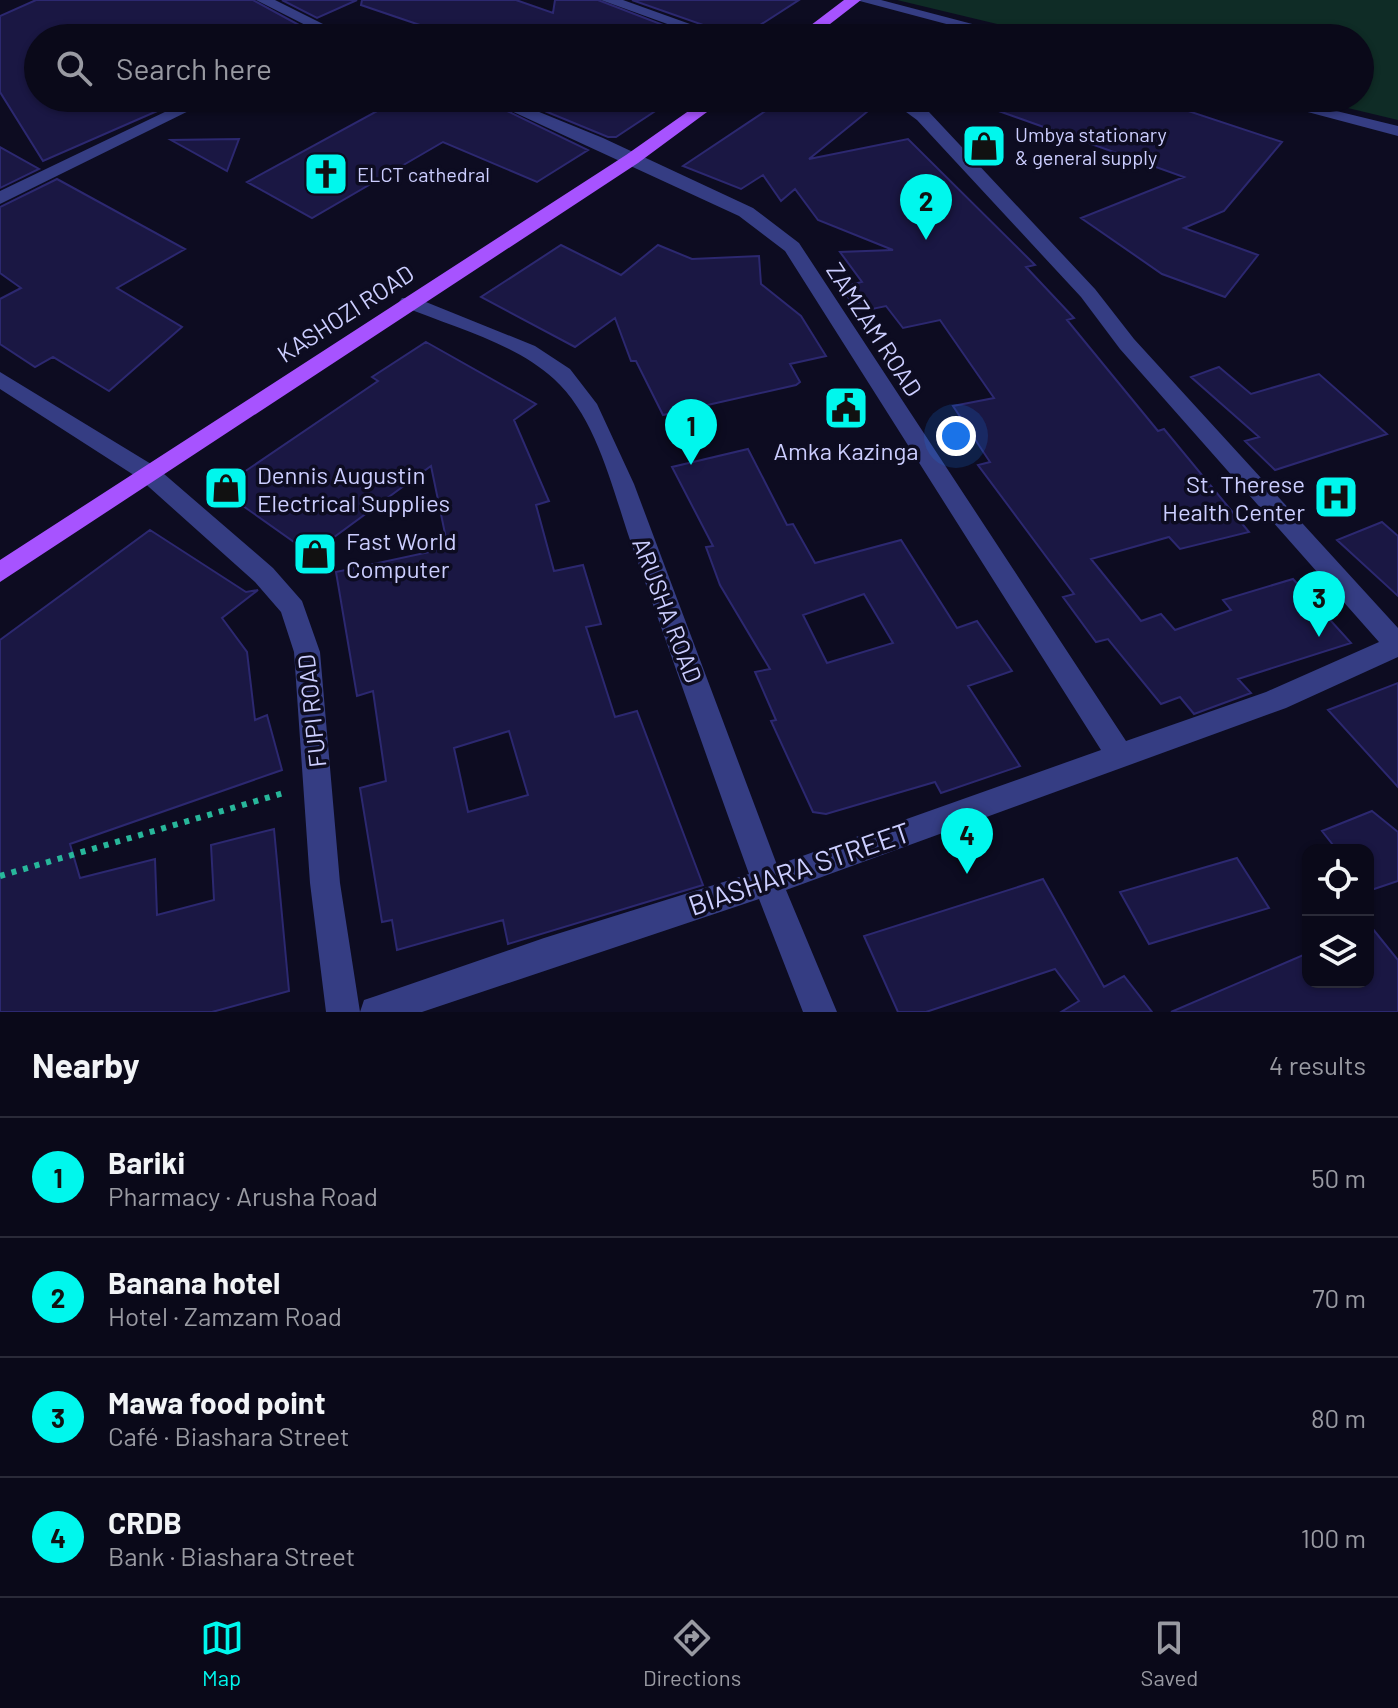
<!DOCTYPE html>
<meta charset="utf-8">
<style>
:root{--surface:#0a0919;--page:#181726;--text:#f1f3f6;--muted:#999aa2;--line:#2a2a38;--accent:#00f7ed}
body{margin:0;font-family:Barlow,sans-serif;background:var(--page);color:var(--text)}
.controls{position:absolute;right:24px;bottom:24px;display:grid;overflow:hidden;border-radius:16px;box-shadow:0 2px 6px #0004}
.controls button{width:72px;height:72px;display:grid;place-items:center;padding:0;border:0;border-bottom:2px solid var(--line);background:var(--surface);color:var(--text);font:40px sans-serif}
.you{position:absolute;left:956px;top:436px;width:28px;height:28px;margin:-20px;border:6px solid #fff;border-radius:50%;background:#1a73e8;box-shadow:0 0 0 12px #1a73e833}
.badge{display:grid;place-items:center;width:52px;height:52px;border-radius:50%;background:var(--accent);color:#111;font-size:26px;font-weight:700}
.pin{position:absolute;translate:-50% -66px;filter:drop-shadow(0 2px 4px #0008)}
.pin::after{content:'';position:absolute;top:42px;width:28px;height:24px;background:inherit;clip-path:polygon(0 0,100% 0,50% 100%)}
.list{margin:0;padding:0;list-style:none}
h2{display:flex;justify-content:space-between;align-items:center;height:104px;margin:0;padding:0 32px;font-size:34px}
h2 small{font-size:26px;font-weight:400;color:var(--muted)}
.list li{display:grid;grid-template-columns:52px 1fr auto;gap:24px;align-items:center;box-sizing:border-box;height:120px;padding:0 32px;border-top:2px solid var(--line)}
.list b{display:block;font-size:30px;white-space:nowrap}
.list p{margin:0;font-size:26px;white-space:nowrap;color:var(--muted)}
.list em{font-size:26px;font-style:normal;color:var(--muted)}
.icon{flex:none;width:44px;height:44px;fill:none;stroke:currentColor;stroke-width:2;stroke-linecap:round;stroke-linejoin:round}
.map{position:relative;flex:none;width:1398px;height:1012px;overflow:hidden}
.search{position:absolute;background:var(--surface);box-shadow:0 2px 6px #0004;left:24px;right:24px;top:24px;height:88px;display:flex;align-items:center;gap:20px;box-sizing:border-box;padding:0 28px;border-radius:44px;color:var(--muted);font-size:30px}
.sheet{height:584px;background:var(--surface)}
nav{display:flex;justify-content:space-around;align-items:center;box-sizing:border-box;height:112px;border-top:2px solid var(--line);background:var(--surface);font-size:22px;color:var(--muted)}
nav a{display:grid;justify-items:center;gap:4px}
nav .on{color:var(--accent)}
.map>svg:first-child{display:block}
</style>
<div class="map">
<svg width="1398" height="1012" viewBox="0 0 1398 1012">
<rect width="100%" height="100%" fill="#0d0c21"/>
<path fill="#0f2c26" d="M897 0H1398V120L1306 98H1360V38H1056Z"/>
<path fill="#1a1743" stroke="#2c2870" stroke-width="2" fill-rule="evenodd" d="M36 0H253L299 25 270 38H251L242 34 231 38H38V98H187L43 161 0 92V16Z
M282 0H357L317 18Z
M362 0H516L553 13 555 0H598L697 38H458L361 5Z
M632 0H799L740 38Z
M401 98H480L588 150 537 182 443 142 312 218 247 182Z
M513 98H675L616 137H608Z
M785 98H884L809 159 908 139 1035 265 1026 267 1074 318 1067 320 1158 431 1164 429 1249 532 1180 549 1169 537 1091 559 1141 621 1161 614 1175 630 1231 610 1223 600 1293 579 1351 643 1238 679 1251 693 1194 714 1180 697 1161 704 1108 639 1096 642 1063 597 1074 594 978 465 990 462 953 406 994 398 940 320 903 328 886 306 858 312 841 287 862 282 840 252 893 250 818 220 795 189 781 201 763 175 741 189 683 166Z
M980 98H1149L1282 142 1224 211 1184 228 1258 255 1225 297 1162 274 1081 218 1184 177 979 104Z
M239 139 227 171 171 140Z
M0 147 39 169 0 188Z
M57 179 185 249 117 288 182 327 109 391 53 357 35 367 0 344V299L21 288 0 273V207Z
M561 245 621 275 658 245 692 259 759 256 761 284 801 316 826 356 790 364 800 382 796 385 663 415 636 361H631L615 318 575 347 481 297Z
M426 342 536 404 514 420 549 501 536 505 554 571 583 565 601 624 586 627 615 717 637 711 703 885 508 944 503 920 397 950 392 920 382 922 360 788 386 781 373 691 357 696 336 572 448 548 431 466 311 554 219 489 378 381 372 377ZM509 731 528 795 468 812 454 748Z
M1219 367 1251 394 1319 374 1387 434 1275 470 1245 441 1259 437 1191 377Z
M748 449 787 525 793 524 815 563 901 540 957 628 977 621 1012 671 968 686 1020 766 941 793 935 782 826 814 813 812 771 721 776 720 755 672 770 669 720 585 706 547 713 546 672 467ZM864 594 893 643 827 663 803 615Z
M1382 522 1398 536V596L1337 540Z
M150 530 246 592 258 590 222 618 247 652 255 720 267 715 282 770 70 844 80 878 155 859 157 915 214 900 211 845 274 829 289 991 212 1012H0V640Z
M1398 683V787L1328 710Z
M1372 811 1398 832V881L1368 891V850H1337L1322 831Z
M1237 858 1269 908 1149 944 1120 892Z
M1043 879 1104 987 1124 976 1152 1012H1061L1079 1001 1055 969 926 1012H898L864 936Z
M1368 923 1398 960V1012H1171L1308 953V982H1368Z"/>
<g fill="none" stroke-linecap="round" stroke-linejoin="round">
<path stroke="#28b79b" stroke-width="6" stroke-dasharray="5 7" stroke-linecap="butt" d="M0 876 287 792"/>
<path fill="#353d83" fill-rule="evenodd" d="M256 0H275L351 38H331Z
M601 0H623L729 38H706Z
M856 0H881L1026 38H999Z
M194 98H215L0 204V191Z
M483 98H505L603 138 753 208 799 243 1126 741 1266 692 1379 642 1120 349 1081 297 917 120 887 98H906L929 112 1095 289 1134 339 1398 628V657L1286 708 786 890 837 1012H803L759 899 422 1012H326L310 883 294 652 281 612 255 582 140 479 0 389V372L156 467 273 568 302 601 320 652 340 883 360 1012 364 1000 376 996 544 938 749 874C710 767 673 660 635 554 614 498 600 421 554 379 513 342 452 327 402 306L399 302 402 298H416L535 346 570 369 597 404 634 484 777 865 1101 750 785 251 739 216Z
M1255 98H1283L1398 126V136Z"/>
<path fill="#a753ff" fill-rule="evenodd" d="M844 0H861L812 38H794Z
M707 98H726L638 163 0 582V560L626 155Z"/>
</g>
<defs>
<g id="shop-square" transform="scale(2.3)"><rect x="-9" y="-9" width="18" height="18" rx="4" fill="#00f7ed" stroke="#0d0c21"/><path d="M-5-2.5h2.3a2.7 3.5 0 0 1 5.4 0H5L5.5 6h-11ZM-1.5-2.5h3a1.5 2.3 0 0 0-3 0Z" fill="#111"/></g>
<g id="church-square" transform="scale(2.3)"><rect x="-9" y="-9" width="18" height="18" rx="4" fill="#00f7ed" stroke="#0d0c21"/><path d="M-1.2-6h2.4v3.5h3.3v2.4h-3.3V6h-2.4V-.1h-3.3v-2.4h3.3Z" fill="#111"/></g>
<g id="civic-square" transform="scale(2.3)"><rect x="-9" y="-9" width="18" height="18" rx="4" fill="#00f7ed" stroke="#0d0c21"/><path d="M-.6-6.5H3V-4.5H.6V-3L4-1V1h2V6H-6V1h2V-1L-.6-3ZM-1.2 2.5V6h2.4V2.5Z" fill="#111"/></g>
<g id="hospital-square" transform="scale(2.3)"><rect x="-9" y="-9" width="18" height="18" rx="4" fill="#00f7ed" stroke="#0d0c21"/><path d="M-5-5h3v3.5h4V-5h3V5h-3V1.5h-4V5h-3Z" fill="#111"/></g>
</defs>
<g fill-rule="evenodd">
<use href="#shop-square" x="984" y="146"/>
<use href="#church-square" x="326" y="174"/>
<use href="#civic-square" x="846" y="408"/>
<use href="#shop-square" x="226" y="488"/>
<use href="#hospital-square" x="1336" y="497"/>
<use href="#shop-square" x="315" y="554"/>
</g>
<g text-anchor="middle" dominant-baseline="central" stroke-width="7" stroke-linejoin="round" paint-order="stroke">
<g font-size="20" fill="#ccceff" stroke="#0d0c21" text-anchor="start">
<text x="1015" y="134">Umbya stationary<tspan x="1015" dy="23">&amp; general supply</tspan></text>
<text x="357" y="174">ELCT cathedral</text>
</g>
<g font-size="24" fill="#ccceff" stroke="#0d0c21">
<text transform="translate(345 313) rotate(-33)">KASHOZI ROAD</text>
<text transform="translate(875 329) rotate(57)">ZAMZAM ROAD</text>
<text transform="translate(668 610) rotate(69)">ARUSHA ROAD</text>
<text transform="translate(311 711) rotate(-96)">FUPI ROAD</text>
</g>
<g font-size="24" fill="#ccceff" stroke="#0d0c21" text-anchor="start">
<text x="846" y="450" text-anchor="middle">Amka Kazinga</text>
<text x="257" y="474">Dennis Augustin<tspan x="257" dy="28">Electrical Supplies</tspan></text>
<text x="1305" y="483" text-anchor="end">St. Therese<tspan x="1305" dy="28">Health Center</tspan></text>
<text x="346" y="540">Fast World<tspan x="346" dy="28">Computer</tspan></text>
</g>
<g font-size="28" fill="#ccceff" stroke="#0d0c21">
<text transform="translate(799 868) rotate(-19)">BIASHARA STREET</text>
</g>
</g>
</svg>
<div class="controls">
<button><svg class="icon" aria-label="locate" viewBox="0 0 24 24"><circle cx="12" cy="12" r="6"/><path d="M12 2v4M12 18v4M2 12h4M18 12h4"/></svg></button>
<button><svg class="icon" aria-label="layers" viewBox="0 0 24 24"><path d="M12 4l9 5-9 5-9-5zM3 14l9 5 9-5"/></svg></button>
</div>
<div class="you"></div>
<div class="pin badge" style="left:691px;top:465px">1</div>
<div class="pin badge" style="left:926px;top:240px">2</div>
<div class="pin badge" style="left:1319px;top:637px">3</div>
<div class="pin badge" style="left:967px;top:874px">4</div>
<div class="search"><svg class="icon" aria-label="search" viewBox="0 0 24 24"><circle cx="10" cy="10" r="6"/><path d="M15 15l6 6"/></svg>Search here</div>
</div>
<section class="sheet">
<h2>Nearby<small>4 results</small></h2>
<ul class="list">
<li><span class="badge">1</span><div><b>Bariki</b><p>Pharmacy · Arusha Road</p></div><em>50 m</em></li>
<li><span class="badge">2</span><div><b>Banana hotel</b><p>Hotel · Zamzam Road</p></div><em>70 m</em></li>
<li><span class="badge">3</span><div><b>Mawa food point</b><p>Café · Biashara Street</p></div><em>80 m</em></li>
<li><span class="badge">4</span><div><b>CRDB</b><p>Bank · Biashara Street</p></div><em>100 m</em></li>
</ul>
</section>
<nav>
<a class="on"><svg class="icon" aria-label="map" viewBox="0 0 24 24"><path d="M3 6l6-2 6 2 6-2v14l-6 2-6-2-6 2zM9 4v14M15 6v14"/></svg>Map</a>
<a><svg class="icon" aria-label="directions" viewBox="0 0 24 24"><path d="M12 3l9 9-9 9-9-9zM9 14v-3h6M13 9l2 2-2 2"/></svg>Directions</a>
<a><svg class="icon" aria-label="saved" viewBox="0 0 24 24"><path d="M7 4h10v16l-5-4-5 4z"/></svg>Saved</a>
</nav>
